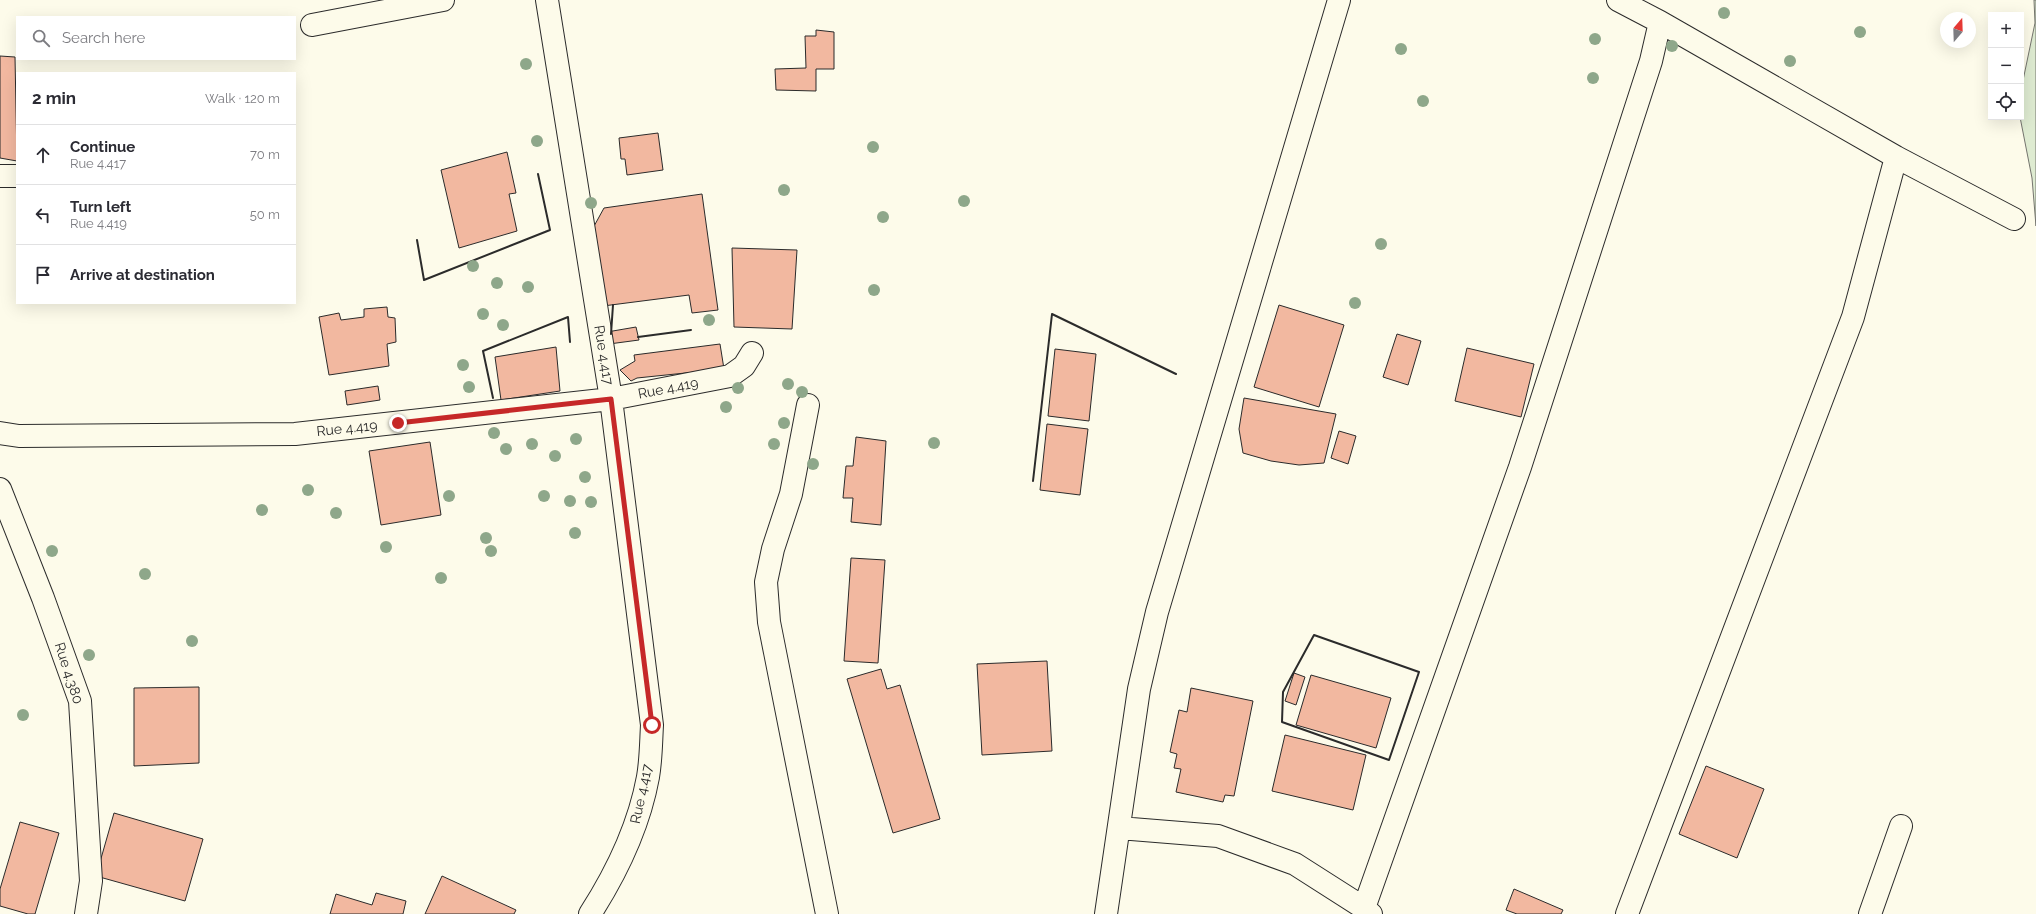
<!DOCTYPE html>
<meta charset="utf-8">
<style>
:root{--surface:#fff;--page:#f7f7f7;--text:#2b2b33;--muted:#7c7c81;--line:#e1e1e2}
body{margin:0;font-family:Raleway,sans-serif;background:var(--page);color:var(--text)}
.controls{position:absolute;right:12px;top:12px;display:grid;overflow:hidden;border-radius:0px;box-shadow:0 4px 16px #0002}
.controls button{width:36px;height:36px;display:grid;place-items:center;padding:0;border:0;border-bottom:1px solid var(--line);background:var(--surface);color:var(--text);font:20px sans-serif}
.compass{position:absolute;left:1940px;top:12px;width:36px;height:36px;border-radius:50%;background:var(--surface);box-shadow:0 4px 16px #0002;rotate:19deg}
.stop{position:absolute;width:12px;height:12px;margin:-9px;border:3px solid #c62828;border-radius:50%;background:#fff}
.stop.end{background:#c62828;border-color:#fff;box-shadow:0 1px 4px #0008}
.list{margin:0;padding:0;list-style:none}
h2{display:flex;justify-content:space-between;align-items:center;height:52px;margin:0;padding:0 16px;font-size:17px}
h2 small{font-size:13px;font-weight:400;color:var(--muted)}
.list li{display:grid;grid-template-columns:26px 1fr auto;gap:12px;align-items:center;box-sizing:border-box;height:60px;padding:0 16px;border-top:1px solid var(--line)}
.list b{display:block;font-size:15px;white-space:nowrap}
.list p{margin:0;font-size:13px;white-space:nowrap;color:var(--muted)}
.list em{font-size:13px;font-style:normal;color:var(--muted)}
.icon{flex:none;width:22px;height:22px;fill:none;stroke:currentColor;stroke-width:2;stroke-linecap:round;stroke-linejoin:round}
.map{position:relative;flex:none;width:2036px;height:914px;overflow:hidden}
.search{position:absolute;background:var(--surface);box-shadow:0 4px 16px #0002;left:16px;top:16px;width:280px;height:44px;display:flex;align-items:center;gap:10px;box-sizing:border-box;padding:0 14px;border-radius:0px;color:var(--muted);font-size:15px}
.panel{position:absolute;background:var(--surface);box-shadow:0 4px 16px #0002;left:16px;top:72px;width:280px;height:232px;border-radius:0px}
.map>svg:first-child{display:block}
</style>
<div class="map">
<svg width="2036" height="914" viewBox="0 0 2036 914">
<rect width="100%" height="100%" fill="#fdfbea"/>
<path fill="#deebd1" stroke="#74746e" d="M2034 0H2036V226L2032 178 2020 117 2021 90 2035 23Z"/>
<path fill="#f2b8a0" stroke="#2b2b2b" d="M816 30 834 32V69H816V91L776 90 775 69 806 68 805 36H816Z
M0 56 15 57 17 161 0 158Z
M658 133 663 170 627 175 625 159H621L619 138Z
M507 152 516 193 509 194 517 231 459 248 441 170Z
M702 194 718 310 692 313 689 295 603 306 593 228 604 208Z
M732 248 797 250 792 329 734 327Z
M1279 305 1344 325 1319 407 1254 387Z
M387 307 388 317 395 318 396 342 387 344 389 366 329 375 319 317 339 313 341 320 364 317V309Z
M636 327 639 340 609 344 607 332Z
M1397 334 1421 341 1408 385 1383 377Z
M720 344 724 369 637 378 631 381 620 370 635 361 634 355Z
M556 347 560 391 501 400 495 357Z
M1467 348 1534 364 1521 417 1455 401Z
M1055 349 1096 354 1089 421 1048 416Z
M378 386 380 400 347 405 345 391Z
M1244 398 1336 414 1324 463 1299 465 1271 461 1243 453 1239 429Z
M1047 424 1088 429 1080 495 1040 490Z
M1339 431 1356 436 1348 464 1331 458Z
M856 437 886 441 881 525 851 522 853 498H843L846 466H853Z
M430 442 441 515 381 525 369 451Z
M851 558 885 560 878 663 844 661Z
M1047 661 1052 751 982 755 977 664Z
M881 669 887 689 900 685 940 819 893 833 847 679Z
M1294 673 1305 677 1296 705 1285 701Z
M1311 675 1391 698 1376 748 1296 725Z
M199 687V763L134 766V688Z
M1191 688 1253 701 1234 796 1225 795 1223 802 1176 792 1181 769 1174 768 1177 754 1170 752 1179 710 1187 712Z
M1285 735 1366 755 1353 810 1272 791Z
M1706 766 1764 789 1737 858 1679 834Z
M114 813 203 839 185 901 96 876Z
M20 822 59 833 35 914H28L0 906V889Z
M442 876 516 910 514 914H425Z
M1514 889 1563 910 1561 914H1517L1506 910Z
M376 893 406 901 403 914H330L336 894 372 905Z"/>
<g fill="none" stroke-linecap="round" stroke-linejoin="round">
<g stroke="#2b2b2b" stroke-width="24">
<path id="street" d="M547 0 611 399 652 725C651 742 651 760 648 777 639 826 617 872 590 914
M1618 0 1660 22 1896 157 2014 219
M312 25 443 0
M0 176H17
M808 405 791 494 773 549 766 582 769 622 827 914
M0 433 19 436 295 434 611 399 730 376 744 366 752 353
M0 489 43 598 80 701 91 881 86 914
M1119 828 1218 836 1295 864 1364 908 1371 914
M1364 908 1520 467 1651 61 1660 22
M1106 914 1139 689 1157 612 1339 0
M1627 914 1853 317 1896 157
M1870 914 1901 826"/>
</g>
<use href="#street" stroke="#fdfbea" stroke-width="22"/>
<path stroke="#2b2b2b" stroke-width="2" d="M417 240 424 280 550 230 538 174
M611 334 613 305
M638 337 691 330
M493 398 483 351 568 317 570 342
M1033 481 1052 314 1176 374
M1314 635 1419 672 1389 760 1282 722 1283 692Z"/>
</g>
<g fill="#8ea78a">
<circle cx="1724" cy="13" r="6"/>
<circle cx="1860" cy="32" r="6"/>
<circle cx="1595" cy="39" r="6"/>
<circle cx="1672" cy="46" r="6"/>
<circle cx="1401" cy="49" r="6"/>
<circle cx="1790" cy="61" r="6"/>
<circle cx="526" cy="64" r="6"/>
<circle cx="1593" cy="78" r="6"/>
<circle cx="1423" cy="101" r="6"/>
<circle cx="537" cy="141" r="6"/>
<circle cx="873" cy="147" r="6"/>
<circle cx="784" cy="190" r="6"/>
<circle cx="964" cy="201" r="6"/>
<circle cx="591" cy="203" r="6"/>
<circle cx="883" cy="217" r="6"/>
<circle cx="1381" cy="244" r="6"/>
<circle cx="473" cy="266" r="6"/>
<circle cx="497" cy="283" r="6"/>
<circle cx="528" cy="287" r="6"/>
<circle cx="874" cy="290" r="6"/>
<circle cx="1355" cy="303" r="6"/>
<circle cx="483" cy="314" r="6"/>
<circle cx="709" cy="320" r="6"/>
<circle cx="503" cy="325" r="6"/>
<circle cx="463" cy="365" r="6"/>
<circle cx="788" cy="384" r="6"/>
<circle cx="469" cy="387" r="6"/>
<circle cx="738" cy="388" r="6"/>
<circle cx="802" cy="392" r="6"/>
<circle cx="726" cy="407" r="6"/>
<circle cx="784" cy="423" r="6"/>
<circle cx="494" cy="433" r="6"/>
<circle cx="576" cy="439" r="6"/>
<circle cx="934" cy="443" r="6"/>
<circle cx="532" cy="444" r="6"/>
<circle cx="774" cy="444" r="6"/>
<circle cx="506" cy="449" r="6"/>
<circle cx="555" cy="456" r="6"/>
<circle cx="813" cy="464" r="6"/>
<circle cx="585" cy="477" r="6"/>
<circle cx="308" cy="490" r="6"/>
<circle cx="449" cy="496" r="6"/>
<circle cx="544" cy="496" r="6"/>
<circle cx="570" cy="501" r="6"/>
<circle cx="591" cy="502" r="6"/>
<circle cx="262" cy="510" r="6"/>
<circle cx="336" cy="513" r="6"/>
<circle cx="575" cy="533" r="6"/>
<circle cx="486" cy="538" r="6"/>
<circle cx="386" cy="547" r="6"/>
<circle cx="52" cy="551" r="6"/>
<circle cx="491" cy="551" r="6"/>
<circle cx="145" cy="574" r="6"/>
<circle cx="441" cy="578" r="6"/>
<circle cx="192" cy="641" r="6"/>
<circle cx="89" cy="655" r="6"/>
<circle cx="23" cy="715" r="6"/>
</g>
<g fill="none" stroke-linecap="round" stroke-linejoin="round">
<path stroke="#c62828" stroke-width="5" d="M398 423 611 399 652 725"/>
</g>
<g text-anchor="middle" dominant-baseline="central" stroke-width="3" stroke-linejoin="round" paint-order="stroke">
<g font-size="14" fill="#2b2b2b" stroke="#fdfbea">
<text transform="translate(604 355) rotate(81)">Rue 4.417</text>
<text transform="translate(668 388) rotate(-11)">Rue 4.419</text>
<text transform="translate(347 428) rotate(-6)">Rue 4.419</text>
<text transform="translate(69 673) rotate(72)">Rue 4.380</text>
<text transform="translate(641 794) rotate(-78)">Rue 4.417</text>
</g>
</g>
</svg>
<div class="controls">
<button>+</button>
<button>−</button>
<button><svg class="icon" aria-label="locate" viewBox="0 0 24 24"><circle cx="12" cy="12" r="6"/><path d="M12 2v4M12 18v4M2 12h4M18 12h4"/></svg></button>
</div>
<svg class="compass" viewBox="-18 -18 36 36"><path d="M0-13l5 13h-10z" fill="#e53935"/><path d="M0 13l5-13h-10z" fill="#7c7c81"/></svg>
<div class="stop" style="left:652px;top:725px"></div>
<div class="stop end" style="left:398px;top:423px"></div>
<div class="search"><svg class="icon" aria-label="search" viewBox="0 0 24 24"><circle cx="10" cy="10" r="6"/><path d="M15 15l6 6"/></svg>Search here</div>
<section class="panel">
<h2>2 min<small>Walk · 120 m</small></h2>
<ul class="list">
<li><svg class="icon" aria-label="ahead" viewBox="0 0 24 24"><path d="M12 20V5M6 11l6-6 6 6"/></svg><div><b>Continue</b><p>Rue 4.417</p></div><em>70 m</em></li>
<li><svg class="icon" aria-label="left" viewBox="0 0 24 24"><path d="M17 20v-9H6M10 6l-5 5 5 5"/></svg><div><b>Turn left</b><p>Rue 4.419</p></div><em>50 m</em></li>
<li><svg class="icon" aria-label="arrive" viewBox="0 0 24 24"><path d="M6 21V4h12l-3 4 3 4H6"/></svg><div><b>Arrive at destination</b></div></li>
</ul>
</section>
</div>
